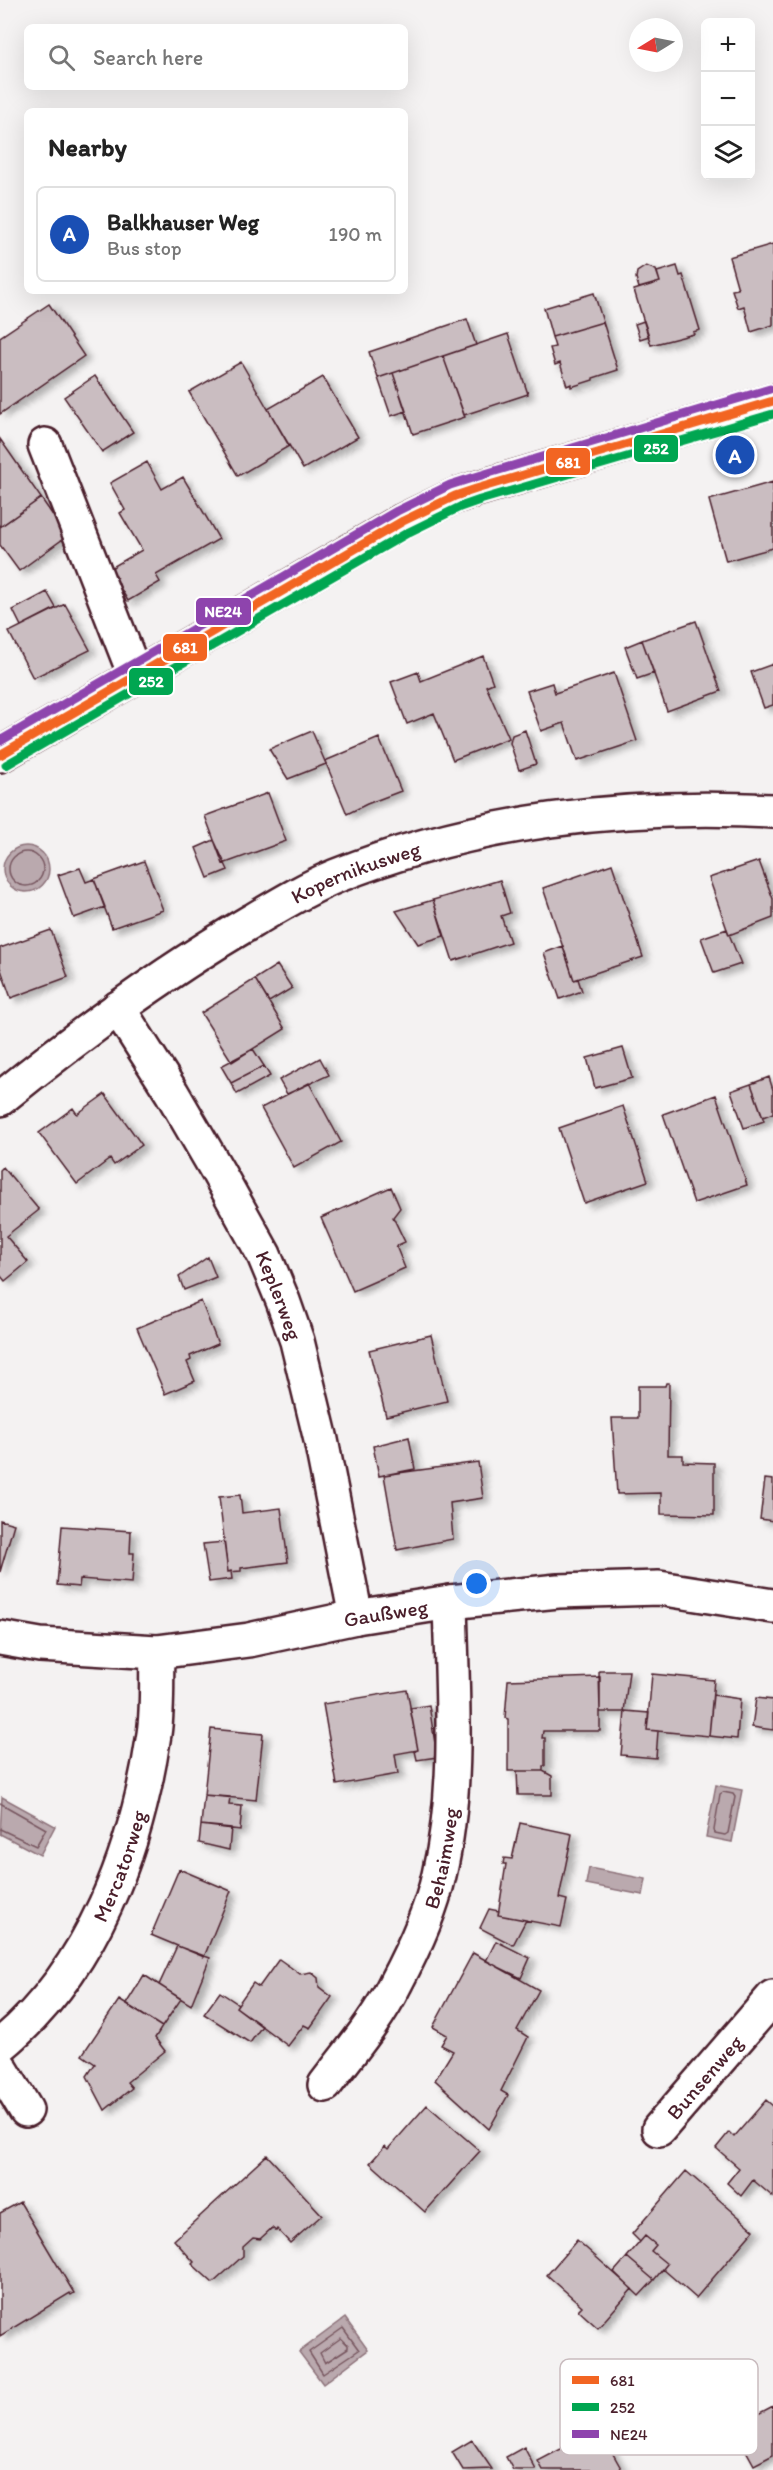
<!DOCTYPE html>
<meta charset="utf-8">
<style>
:root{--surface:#fff;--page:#f2f2f2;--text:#222;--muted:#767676;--line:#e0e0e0;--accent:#0f766e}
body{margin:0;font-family:Itim,sans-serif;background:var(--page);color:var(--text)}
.controls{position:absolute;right:18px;top:18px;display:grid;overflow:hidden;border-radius:9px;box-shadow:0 6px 24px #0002}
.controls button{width:54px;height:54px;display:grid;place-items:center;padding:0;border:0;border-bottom:2px solid var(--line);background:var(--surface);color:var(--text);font:30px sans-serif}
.compass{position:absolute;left:629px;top:18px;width:54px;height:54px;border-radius:50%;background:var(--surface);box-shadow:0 6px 24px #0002;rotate:260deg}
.you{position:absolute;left:477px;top:1584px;width:21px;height:21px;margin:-15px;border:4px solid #fff;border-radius:50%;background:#1a73e8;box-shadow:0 0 0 9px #1a73e833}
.badge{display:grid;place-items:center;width:39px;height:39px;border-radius:50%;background:var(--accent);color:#fff;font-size:20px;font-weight:700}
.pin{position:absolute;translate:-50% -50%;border:3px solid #fff;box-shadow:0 2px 6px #0006}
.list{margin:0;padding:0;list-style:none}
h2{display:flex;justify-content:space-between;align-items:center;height:78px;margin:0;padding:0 24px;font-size:26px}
h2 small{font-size:20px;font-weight:400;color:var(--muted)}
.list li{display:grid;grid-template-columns:39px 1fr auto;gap:18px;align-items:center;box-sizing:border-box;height:96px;margin:0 12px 12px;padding:0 12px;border:2px solid var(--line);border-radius:9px}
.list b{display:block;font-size:22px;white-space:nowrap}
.list p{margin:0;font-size:20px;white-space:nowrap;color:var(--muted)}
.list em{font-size:20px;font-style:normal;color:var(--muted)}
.icon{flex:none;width:33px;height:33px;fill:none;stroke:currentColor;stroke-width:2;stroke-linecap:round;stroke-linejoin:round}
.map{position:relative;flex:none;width:773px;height:2470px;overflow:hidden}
.search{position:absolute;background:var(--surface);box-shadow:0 6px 24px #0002;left:24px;top:24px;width:384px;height:66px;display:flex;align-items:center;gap:15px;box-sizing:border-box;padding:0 21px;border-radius:9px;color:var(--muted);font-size:22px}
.panel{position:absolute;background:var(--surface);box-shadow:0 6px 24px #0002;left:24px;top:108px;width:384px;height:186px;border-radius:9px}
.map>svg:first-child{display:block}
</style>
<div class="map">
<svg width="773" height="2470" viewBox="0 0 773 2470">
<defs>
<filter id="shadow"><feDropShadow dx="6" dy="4" stdDeviation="3" flood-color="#0004"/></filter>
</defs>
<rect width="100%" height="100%" fill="#f4f2f2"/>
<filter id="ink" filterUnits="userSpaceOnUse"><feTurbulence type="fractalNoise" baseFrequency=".0167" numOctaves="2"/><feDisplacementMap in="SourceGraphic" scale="12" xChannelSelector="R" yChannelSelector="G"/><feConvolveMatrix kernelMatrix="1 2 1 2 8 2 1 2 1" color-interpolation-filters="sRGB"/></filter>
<g filter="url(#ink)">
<path fill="#baa9ae" stroke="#8d727a" stroke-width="1.5" d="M3 869a23 23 0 1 1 46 0a23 23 0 1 1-46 0Z
M716 1785 742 1790 732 1842 706 1837Z
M2 1797 55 1826 40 1855 0 1834Z
M589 1868 646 1879 643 1895 586 1884Z
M345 2318 368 2350 323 2384 299 2352Z"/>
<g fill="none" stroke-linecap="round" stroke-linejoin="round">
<path stroke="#77565f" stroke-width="1.5" d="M9 869a17 17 0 1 1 34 0a17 17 0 1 1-34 0Z
M723 1792 733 1794 735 1797 728 1833 725 1835 715 1833 714 1830 720 1794Z
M0 1803 46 1829 36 1846 0 1829
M343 2328 359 2350 323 2374 309 2352Z
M341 2338 348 2345V2348L325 2363 320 2353Z"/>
</g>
<path fill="#cabdc1" stroke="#4a1f2b" stroke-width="1.5" filter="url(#shadow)" d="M773 244V325L751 332 744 306 738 308 732 290 738 289 729 257Z
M646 266 656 270 660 282 639 288 636 278 637 272Z
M677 266 680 276 683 275 700 330 693 332 694 334 651 345 634 290 660 282 657 272Z
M594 293 603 322 552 337 544 308Z
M49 304 84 356 0 414V337Z
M467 319 476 345 378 378 369 352Z
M644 321 649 336 640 339 635 324Z
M603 322 618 370 593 378V380L571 387V384L567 386 560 363 555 365 550 348 555 347 552 337Z
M508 334 528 394 464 415 443 356Z
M443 356 465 417 413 434 393 373Z
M241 362 289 446 238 476 189 392Z
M393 373 406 411 391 416 378 378Z
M95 376 133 432 102 452 64 397Z
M323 377 358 437 303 469 268 409Z
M0 439 41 498 0 527Z
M147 462 162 489 183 477 219 539 156 575 160 582 128 601 109 569 142 550 120 513 125 510 110 483Z
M773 482V548L726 561 709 500Z
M41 498 67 536 19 571 0 545V527Z
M47 592 56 608 21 626 13 610Z
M65 604 90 650 33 678 9 632Z
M696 621 721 691 667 711 642 640Z
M642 640 654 673 637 679 625 647Z
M483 656 493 683 486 686 509 738 453 760 434 713 407 724 391 682 418 672 421 681Z
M773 664V705L764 708 751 672Z
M614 673 637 741 577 761 564 723 541 731 527 691 552 683 555 693Z
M525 730 536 764 519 770 510 743 512 735Z
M312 731 326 764 288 779 269 749Z
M379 738 401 791 367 804 347 814 325 761Z
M268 793 286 841 223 864 205 816Z
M214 840 228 870 208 878 196 848Z
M144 861 163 910 112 928 94 879Z
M759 861 773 899V918L729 935 709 878Z
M612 864 643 957 574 980 543 888Z
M80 868 86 882 94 879 105 907 74 918 58 875Z
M500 880 510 913 501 916 510 942 453 961 433 900Z
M433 900 444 936 418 944 396 911Z
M727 929 741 964 714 973 701 938Z
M51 930 68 977 11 998 0 967V948Z
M563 946 574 980 578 979 582 991 560 999 544 953Z
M277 965 292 988 269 1002 255 979Z
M255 979 285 1029 232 1062 201 1013Z
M623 1048 632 1078 595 1088 587 1058Z
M253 1049 264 1066 231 1083 221 1066Z
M320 1058 329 1075 287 1094 279 1080Z
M264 1066 270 1076 237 1094 231 1083Z
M769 1077 773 1090V1113L763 1117 751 1084Z
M309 1083 341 1142 294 1168 261 1108Z
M751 1084 764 1121 744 1128 731 1091Z
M105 1094 142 1145 114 1165 110 1159 77 1184 39 1133 73 1108 77 1114Z
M716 1095 747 1185 694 1203 663 1114Z
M623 1106 648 1181 584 1203 559 1128Z
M3 1167 39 1210 6 1236 28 1262 5 1281 0 1275V1170Z
M391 1187 400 1208 393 1217 405 1242 396 1246 405 1268 353 1291 321 1218Z
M208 1257 216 1277 184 1290 179 1277Z
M201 1301 218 1344 190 1356 191 1360 187 1362 195 1381 165 1394 137 1328Z
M431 1335 447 1401 386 1416 369 1350Z
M666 1383H669L668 1455H683V1462L714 1463V1515L661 1514V1493L617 1494 612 1418H638V1386H665Z
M409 1437 415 1469 379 1476 373 1446Z
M478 1462 483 1498 450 1503 453 1539 397 1550 384 1475Z
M765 1479 773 1480V1521L760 1519Z
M240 1495 242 1513 281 1508 288 1562 241 1568V1571L228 1572 219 1497Z
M0 1520 14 1524 0 1572Z
M62 1526 131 1531 130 1553H134L132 1583 80 1579 79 1587 57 1585Z
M224 1542 228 1572 231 1571 232 1579 209 1582 203 1544Z
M599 1671H629L624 1712H600Z
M652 1674 714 1680 709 1736 647 1730Z
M600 1677V1731H543L542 1738H545V1766H543V1771H508V1719L505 1718 508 1680Z
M407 1690 418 1750 395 1754 398 1774 337 1785 323 1704Z
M713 1695 740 1699 737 1739 709 1736Z
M756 1698 773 1700V1730L752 1727Z
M429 1705 437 1757 417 1760 415 1751 418 1750 410 1708Z
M625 1711 649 1713 647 1730 658 1731 656 1758 621 1755Z
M211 1729 263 1734 256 1800 204 1795Z
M517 1771H543L552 1776V1795H518Z
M204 1795 230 1797 229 1805 242 1806 240 1830 201 1825Z
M520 1823 572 1834 559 1898 567 1900 561 1927 498 1915 506 1864H503L504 1858 512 1859Z
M201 1825 231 1828 229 1850 199 1843Z
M179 1869 231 1891 204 1957 151 1935Z
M489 1909 499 1911 498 1915 526 1920 513 1945 480 1928Z
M496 1941 530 1958 521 1978 486 1961Z
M177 1946 210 1958 191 2005 159 1985Z
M473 1953 539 1990 517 2030 528 2037 501 2091 508 2095 489 2129 435 2080 453 2051 441 2045 447 2035 433 2027Z
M279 1959 300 1974 311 1972 318 1978 319 1987 332 1997 310 2028 304 2025 288 2046 236 2007 253 1983 259 1987Z
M144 1975 181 1999 162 2027 126 2004Z
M220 1992 238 2004 236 2007 262 2026 250 2043 204 2014Z
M119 2000 162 2027 155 2038 165 2051 127 2082 132 2088 105 2110 87 2076 95 2064 82 2055Z
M766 2100 773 2106V2197L753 2180 741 2196 727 2183 739 2168 716 2148 729 2132 734 2137Z
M427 2105 480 2151 425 2212 370 2163 385 2146 388 2149Z
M267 2155 322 2215 290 2243 277 2229 276 2231 272 2228 260 2239 253 2238 243 2247V2256L213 2283 192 2264 194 2262 174 2240Z
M686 2171 754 2230 696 2298 663 2269 667 2264 651 2251 656 2245 645 2236 640 2242 632 2234Z
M20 2202 74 2293 71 2295 70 2293 0 2336V2213Z
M645 2236 656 2245 651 2251 667 2264 654 2280 627 2257Z
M577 2240 632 2289 598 2328 578 2310 582 2306 547 2275Z
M627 2257 654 2280 639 2296 614 2272Z
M773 2406V2455L754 2465 733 2427Z
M599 2429 622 2470H543L538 2461Z
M472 2440 492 2469 463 2470 452 2452Z
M524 2447 536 2470H513L506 2457Z"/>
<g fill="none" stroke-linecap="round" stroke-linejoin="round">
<g stroke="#4a1f2b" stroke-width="38">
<g id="minor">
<path d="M45 445 135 675"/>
<path id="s1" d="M118 1008 172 1093 218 1172 264 1255 283 1301 297 1341 321 1440 356 1617"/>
<path id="s2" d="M0 1099C80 1034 163 973 252 921 279 905 307 888 336 876 473 821 626 803 773 811"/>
<path id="s3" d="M0 1638 40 1645 157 1652 249 1640 356 1617 450 1602 558 1591 659 1588 773 1606"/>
<path id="s4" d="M0 2046C93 1970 137 1849 154 1734 158 1708 156 1679 157 1652"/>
<path d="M0 2067 26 2110"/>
<path id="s5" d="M325 2085C349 2053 377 2021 395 1984 413 1950 431 1912 439 1875 460 1785 452 1693 450 1602"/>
<path id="s6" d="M659 2129 773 1997"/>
</g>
</g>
<g stroke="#4a1f2b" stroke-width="38">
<path id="major" d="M0 755 403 521 455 496 476 489 773 401"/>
</g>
<use href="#minor" stroke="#fff" stroke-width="33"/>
<use href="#major" stroke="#fff" stroke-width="33"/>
<g stroke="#fff" stroke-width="14">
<path id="bus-1" d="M0 755 403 521 455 496 476 489 773 401"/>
</g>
<g stroke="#fff" stroke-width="14">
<path id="bus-2" d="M6 765 409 532 460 507 480 500 773 414"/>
</g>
<g stroke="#fff" stroke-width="14">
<path id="bus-3" d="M0 741 397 511 450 485 472 478 770 389"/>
</g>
<use href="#bus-1" stroke="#f26522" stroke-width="9"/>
<use href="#bus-2" stroke="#00a651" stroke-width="9"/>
<use href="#bus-3" stroke="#8e44ad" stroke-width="9"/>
</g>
</g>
<g text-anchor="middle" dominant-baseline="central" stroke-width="6" stroke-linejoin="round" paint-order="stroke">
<g font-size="21" fill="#4a1f2b" stroke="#fff">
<text stroke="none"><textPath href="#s2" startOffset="424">Kopernikusweg</textPath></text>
<text stroke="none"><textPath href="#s1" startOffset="330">Keplerweg</textPath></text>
<text stroke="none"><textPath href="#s3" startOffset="390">Gaußweg</textPath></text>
<text stroke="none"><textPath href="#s5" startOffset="258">Behaimweg</textPath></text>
<text stroke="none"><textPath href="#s4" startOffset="219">Mercatorweg</textPath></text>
<text stroke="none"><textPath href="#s6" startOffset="69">Bunsenweg</textPath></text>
</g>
</g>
<rect x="560" y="2359" width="198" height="96" rx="9" fill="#fff" stroke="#c9bcbf" stroke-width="1.5"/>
<rect x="572" y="2376" width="27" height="8" fill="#f26522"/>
<rect x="572" y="2403" width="27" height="8" fill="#00a651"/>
<rect x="572" y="2430" width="27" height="8" fill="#8e44ad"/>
<g font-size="16" fill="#4a1f2b">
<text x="610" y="2386">681</text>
<text x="610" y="2413">252</text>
<text x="610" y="2440">NE24</text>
</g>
<g stroke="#fff" stroke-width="2">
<rect x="633" y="434" width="46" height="29" rx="6" fill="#00a651"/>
<rect x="545" y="447" width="46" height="29" rx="6" fill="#f26522"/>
<rect x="195" y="597" width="57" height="29" rx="6" fill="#8e44ad"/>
<rect x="162" y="633" width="46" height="29" rx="6" fill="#f26522"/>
<rect x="128" y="667" width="46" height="29" rx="6" fill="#00a651"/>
</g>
<g font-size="16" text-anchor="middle" font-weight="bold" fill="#fff">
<text x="656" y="454">252</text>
<text x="568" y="468">681</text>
<text x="223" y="617">NE24</text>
<text x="185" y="653">681</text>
<text x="151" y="687">252</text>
</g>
</svg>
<div class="controls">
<button>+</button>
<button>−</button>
<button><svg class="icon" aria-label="layers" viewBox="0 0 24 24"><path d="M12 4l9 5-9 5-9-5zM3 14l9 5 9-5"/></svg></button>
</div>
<svg class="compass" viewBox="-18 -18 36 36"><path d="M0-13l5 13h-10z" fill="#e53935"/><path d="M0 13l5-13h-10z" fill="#767676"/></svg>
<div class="you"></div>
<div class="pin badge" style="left:735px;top:455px;background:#1a4fb4">A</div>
<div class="search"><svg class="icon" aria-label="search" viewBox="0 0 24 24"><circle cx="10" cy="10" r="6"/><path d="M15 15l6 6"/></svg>Search here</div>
<section class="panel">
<h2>Nearby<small></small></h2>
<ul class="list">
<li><span class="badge" style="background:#1a4fb4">A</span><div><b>Balkhauser Weg</b><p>Bus stop</p></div><em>190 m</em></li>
</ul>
</section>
</div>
